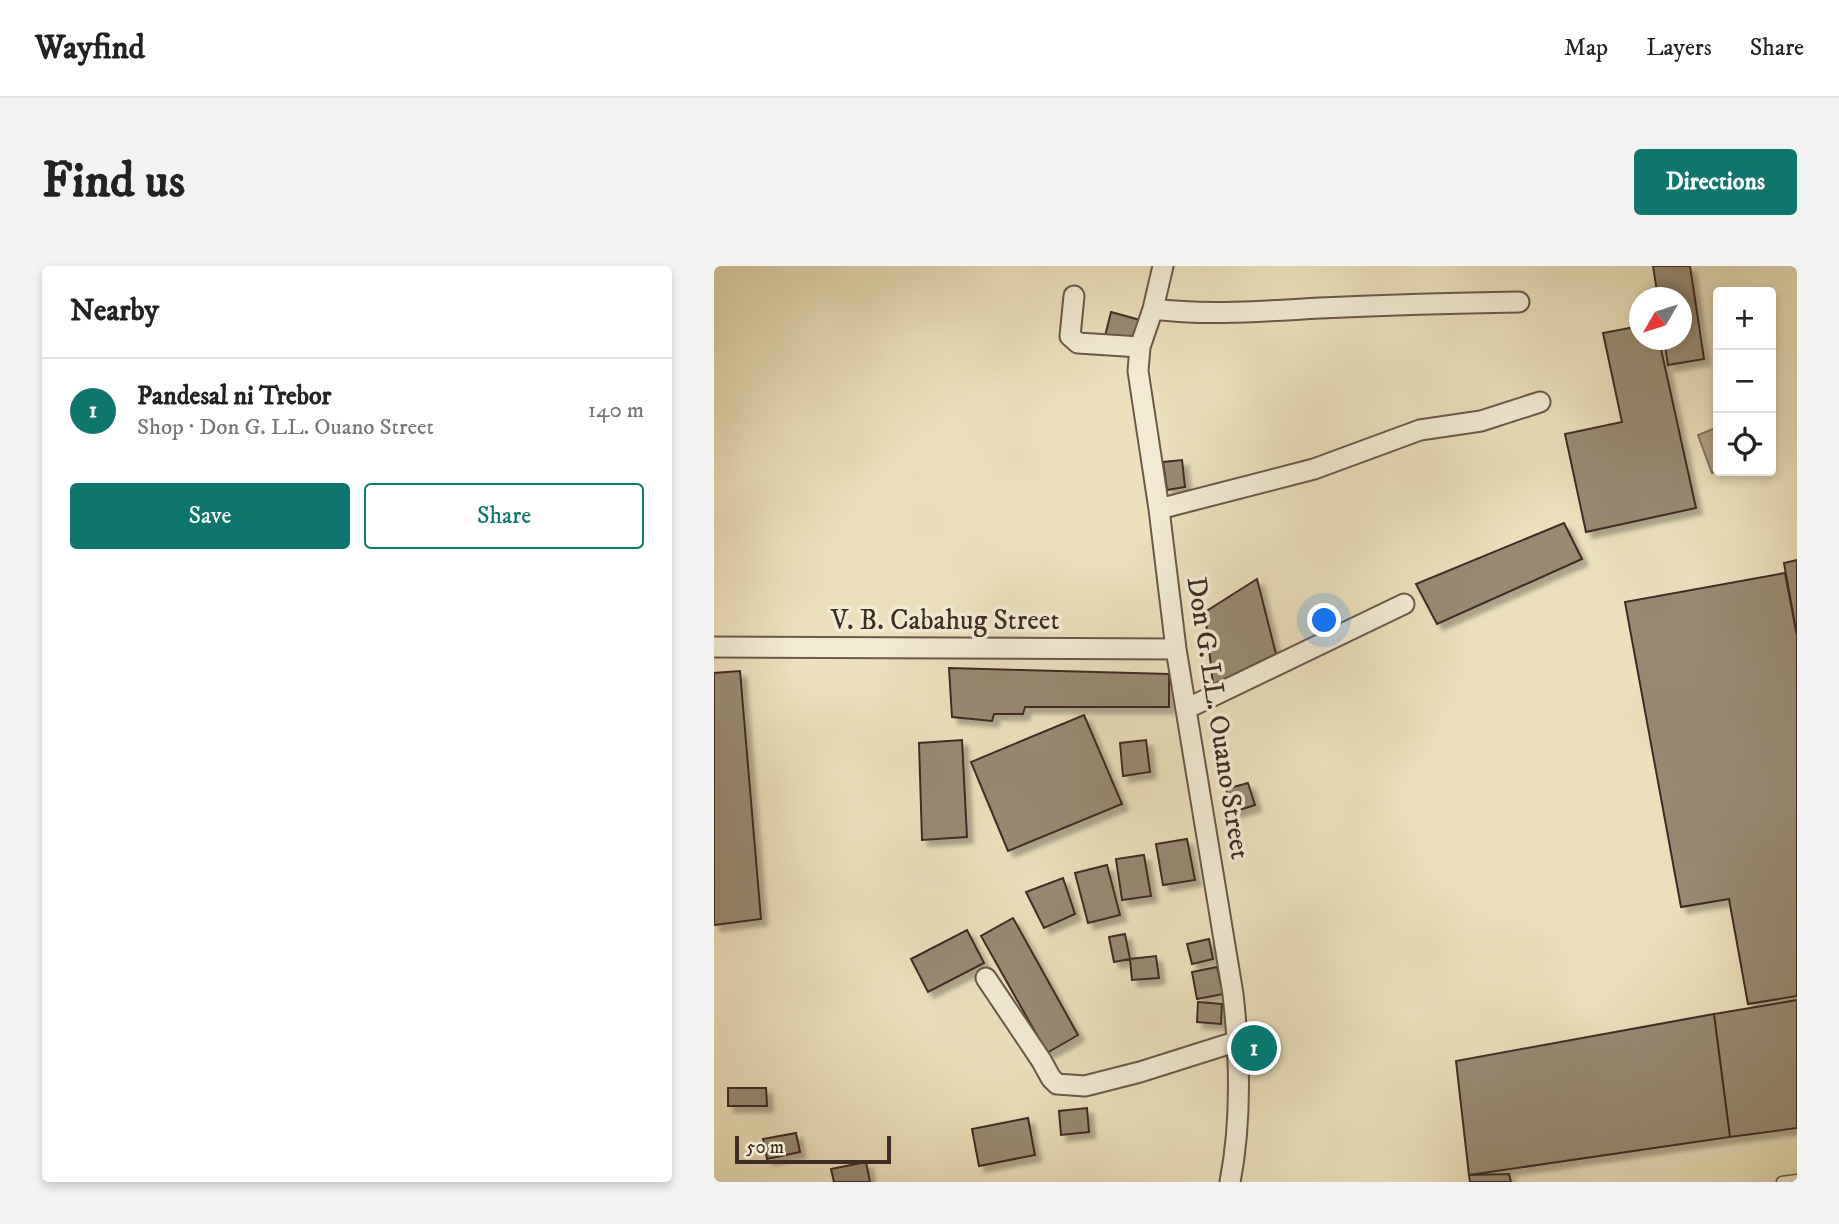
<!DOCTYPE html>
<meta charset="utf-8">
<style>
:root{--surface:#fff;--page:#f2f2f2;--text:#222;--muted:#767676;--line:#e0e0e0;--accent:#0f766e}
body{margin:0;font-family:"IM FELL DW Pica",serif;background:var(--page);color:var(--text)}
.controls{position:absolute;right:21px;top:21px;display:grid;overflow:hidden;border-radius:7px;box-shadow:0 4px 10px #0003}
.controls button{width:63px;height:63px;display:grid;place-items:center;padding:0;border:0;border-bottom:2px solid var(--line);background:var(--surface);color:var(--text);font:35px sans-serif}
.compass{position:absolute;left:915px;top:21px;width:63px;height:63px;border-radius:50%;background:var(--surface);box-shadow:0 4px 10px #0003;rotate:231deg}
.scale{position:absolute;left:21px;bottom:18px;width:156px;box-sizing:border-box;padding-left:7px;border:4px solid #3f2c22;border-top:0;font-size:19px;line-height:24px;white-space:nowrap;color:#3f2c22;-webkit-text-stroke:5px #f2ebd2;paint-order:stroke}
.you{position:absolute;left:611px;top:355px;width:24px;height:24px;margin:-18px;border:5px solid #fff;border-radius:50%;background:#1a73e8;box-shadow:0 0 0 10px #1a73e833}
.badge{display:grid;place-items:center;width:46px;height:46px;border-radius:50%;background:var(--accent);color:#fff;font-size:23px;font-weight:700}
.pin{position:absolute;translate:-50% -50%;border:4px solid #fff;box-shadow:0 2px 7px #0006}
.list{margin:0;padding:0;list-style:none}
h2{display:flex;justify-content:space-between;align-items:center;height:91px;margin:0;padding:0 28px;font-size:30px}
h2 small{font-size:23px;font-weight:400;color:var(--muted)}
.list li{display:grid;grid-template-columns:46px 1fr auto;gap:21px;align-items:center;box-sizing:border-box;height:105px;padding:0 28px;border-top:2px solid var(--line)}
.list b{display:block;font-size:26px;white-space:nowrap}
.list p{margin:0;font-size:23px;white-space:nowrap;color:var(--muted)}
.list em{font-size:23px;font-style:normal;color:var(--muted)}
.actions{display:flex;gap:14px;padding:21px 28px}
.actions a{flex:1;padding:16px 0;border:2px solid var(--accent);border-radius:7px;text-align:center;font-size:24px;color:var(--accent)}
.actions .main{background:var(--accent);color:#fff}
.icon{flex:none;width:38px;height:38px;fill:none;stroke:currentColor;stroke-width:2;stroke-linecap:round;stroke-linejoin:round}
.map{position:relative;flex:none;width:1083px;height:916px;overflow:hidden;border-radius:7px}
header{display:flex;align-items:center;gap:42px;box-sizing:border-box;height:98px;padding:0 35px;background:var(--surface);border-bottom:2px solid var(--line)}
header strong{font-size:33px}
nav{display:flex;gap:38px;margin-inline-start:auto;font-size:24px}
.intro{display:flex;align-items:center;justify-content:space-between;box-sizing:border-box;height:168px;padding:0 42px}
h1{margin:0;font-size:49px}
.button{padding:18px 32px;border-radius:7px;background:var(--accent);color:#fff;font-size:24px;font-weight:700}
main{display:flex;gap:42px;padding:0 42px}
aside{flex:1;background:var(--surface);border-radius:7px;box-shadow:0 4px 10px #0003}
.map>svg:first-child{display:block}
</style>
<header>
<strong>Wayfind</strong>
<nav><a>Map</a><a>Layers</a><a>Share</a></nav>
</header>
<div class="intro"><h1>Find us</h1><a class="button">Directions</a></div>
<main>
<aside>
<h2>Nearby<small></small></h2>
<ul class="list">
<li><span class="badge">1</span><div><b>Pandesal ni Trebor</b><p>Shop · Don G. LL. Ouano Street</p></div><em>140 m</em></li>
</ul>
<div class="actions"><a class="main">Save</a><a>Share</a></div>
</aside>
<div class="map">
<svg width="1083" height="916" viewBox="0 0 1083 916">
<defs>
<filter id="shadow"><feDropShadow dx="6" dy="6" stdDeviation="2" flood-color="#0004"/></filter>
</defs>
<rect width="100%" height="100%" fill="#ebe0ba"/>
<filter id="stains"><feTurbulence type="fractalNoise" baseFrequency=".00286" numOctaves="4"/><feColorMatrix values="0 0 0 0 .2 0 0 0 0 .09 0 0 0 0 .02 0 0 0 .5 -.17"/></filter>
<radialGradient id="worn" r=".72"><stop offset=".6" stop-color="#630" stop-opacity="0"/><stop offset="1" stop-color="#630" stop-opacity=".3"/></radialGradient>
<path fill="#b1a386" stroke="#83735e" stroke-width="2" d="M1004 161 1005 205 998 207 984 169Z"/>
<path fill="#988a71" stroke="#3f2c22" stroke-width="2" filter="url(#shadow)" d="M939 0H976L990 93 954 99 950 74H968V32H944Z
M397 46 426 54 419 79 391 70Z
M926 60V74H945L982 242 872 266 851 168 908 156 889 67Z
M468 194 471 221 453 224 449 196Z
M850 257 868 293 723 358 702 318Z
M1083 294V370L1070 297Z
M1071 307 1083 370V730L1034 738 1015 633 967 641 911 336Z
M543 313 562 388 499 419 491 346Z
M235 402 455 408V441H311L309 448H280L278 455 238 451Z
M26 405 47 653 0 659V407Z
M370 449 408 538 294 585 257 496Z
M248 474 253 571 208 574 205 477Z
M432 474 436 506 409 510 406 477Z
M534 517 541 539 519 546 512 523Z
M473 573 481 614 449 619 442 578Z
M430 589 437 630 408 634 402 593Z
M393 599 406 649 374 657 361 607Z
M349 612 361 648 330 662 312 626Z
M299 652 364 769 333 787 267 670Z
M253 664 270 697 214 726 197 693Z
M411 668 416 693 400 696 395 671Z
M495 673 499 693 478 698 473 678Z
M442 690 445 712 418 714 416 693Z
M503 701 509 728 483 733 478 706Z
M1083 734V862L1016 871 1000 748Z
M484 736 508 738 507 758 483 756Z
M1000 748 1016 871 755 909 742 795Z
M14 822H52L53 840H14Z
M373 842 375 866 347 869 345 845Z
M314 852 321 889 265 900 258 863Z
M82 867 86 886 53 893 49 873Z
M152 896 156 916H120L117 903Z
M795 908 797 916H756L755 909Z"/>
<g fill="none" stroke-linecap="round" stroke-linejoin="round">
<g stroke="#6a5948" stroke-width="13">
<path id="lane" d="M1068 916 1083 914"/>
</g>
<g stroke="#6a5948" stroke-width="23">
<path id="street" d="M449 0 439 43 426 81 424 105 445 243 462 383 519 728C526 790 528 854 516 916
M360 30 356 70 364 77 426 81
M439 43C495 50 550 45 606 42 672 39 739 37 805 36
M445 243 600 203 706 164 767 155 826 136
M0 381 462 383
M472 443 690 338
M272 712 327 794 337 812 343 818 371 820 426 806 524 775"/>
</g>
<use href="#lane" stroke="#f2ebd2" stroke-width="10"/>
<use href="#street" stroke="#f2ebd2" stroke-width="19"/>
</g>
<g text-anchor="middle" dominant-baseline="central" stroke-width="7" stroke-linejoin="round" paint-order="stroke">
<g font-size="28" fill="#3f2c22" stroke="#f2ebd2">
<text x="231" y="354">V. B. Cabahug Street</text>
<text transform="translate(504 452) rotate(81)">Don G. LL. Ouano Street</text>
</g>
</g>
<rect width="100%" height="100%" filter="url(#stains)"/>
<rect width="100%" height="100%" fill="url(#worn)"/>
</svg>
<div class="controls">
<button>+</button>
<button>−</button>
<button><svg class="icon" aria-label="locate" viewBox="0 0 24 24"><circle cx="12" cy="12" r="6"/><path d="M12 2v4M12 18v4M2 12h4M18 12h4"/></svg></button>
</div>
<svg class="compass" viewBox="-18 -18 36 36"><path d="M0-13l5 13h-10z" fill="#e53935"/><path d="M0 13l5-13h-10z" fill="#767676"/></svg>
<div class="scale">50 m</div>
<div class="you"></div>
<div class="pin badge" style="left:540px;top:782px">1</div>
</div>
</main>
